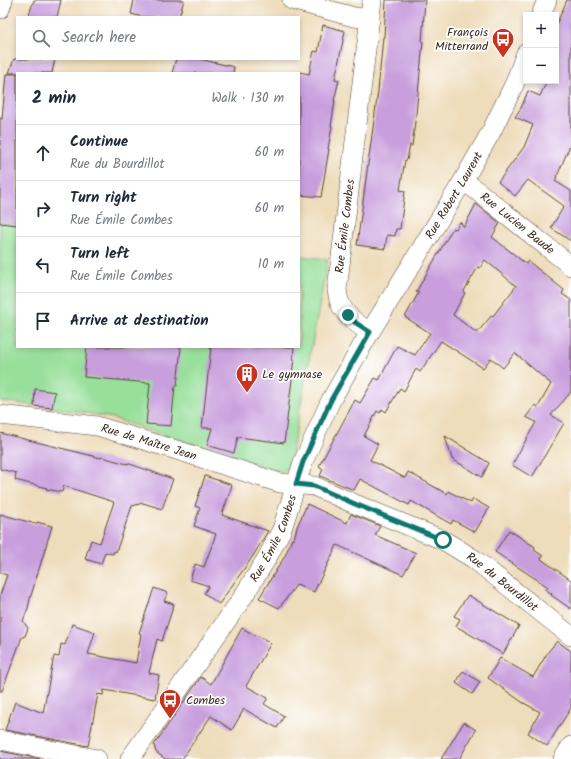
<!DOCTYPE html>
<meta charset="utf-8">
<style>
:root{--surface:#fff;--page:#f2f2f3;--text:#1f2937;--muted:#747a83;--line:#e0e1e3}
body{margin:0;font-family:Kalam,sans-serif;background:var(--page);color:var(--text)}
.controls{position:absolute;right:12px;top:12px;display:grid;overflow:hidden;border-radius:0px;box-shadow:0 2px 6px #0003}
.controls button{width:36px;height:36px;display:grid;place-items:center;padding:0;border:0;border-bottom:1px solid var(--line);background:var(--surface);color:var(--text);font:20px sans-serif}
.stop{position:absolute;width:12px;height:12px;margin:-9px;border:3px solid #0f766e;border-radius:50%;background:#fff}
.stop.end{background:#0f766e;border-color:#fff;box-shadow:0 1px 4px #0008}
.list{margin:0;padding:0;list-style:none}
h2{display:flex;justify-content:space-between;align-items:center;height:52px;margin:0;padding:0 16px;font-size:17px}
h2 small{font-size:13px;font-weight:400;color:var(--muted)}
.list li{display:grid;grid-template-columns:26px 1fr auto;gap:12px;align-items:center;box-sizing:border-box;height:56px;padding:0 16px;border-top:1px solid var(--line)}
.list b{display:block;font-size:15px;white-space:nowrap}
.list p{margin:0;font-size:13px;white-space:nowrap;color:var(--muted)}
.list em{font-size:13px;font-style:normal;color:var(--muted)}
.icon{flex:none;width:22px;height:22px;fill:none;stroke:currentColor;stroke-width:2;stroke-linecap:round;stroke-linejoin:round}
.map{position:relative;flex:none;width:571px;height:759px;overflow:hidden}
.search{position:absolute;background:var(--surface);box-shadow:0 2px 6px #0003;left:16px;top:16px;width:284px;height:44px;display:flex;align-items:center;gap:10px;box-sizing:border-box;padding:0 14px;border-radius:0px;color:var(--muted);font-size:15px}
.panel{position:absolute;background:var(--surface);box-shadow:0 2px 6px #0003;left:16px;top:72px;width:284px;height:276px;border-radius:0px}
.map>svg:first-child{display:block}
</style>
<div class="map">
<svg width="571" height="759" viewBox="0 0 571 759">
<rect width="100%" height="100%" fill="#fff"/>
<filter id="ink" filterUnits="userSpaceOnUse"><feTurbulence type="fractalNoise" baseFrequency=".025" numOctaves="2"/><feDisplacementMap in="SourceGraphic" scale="8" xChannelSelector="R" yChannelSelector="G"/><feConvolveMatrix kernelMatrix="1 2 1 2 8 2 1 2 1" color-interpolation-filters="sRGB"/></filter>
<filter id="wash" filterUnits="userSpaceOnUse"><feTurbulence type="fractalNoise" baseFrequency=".012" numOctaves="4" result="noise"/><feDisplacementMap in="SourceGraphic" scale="16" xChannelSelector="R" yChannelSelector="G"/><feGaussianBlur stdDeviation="0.9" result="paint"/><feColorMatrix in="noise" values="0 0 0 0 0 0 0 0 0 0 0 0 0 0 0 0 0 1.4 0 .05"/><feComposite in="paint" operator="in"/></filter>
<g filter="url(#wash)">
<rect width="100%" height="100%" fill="#eedcba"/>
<path fill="#97df9a" stroke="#69845c" d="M0 223 17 225V347H299V256L328 259 289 467 282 472 112 418 82 412 0 401Z"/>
<g id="blocks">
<path fill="#c89edd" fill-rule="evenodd" d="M34 0H61L57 17H28Z
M134 0H184L179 17H143L131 14Z
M386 0H425L422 42H423L416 114 412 146 410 145 407 160H405L400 190 405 191 400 229H396L395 236 387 235 385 249 357 245 378 91 383 37H384Z
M567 0H571V143L555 181 571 191V241L551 228 564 206 528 180 515 196 498 182 524 147 533 125 515 117 521 108 528 91 540 96 547 81H556V25Z
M323 25 345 31 335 79 339 80 334 101H335L331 126H332L328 149H329L321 197 299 195V72L309 74 314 51 318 52Z
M14 59H55L52 73H9Z
M176 59H199L234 67 233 73H172Z
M6 74H17V225L0 223V118L2 119Z
M476 204 500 223 492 237 526 264 528 261 564 290 562 294 571 300V392L551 415 564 423 532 477 512 465 536 422 526 417 535 405 538 407 551 384 515 353 503 368 491 358 483 368 441 341 420 372 416 369 404 391 400 388 386 412 382 409 380 413 377 411 364 436 378 444 370 460 405 478 408 472 447 494 448 491 471 503 473 499 489 508 475 532 453 520 451 524 411 501 409 505 360 479 354 490 320 476 323 469 319 466 355 400 360 403 375 378 379 380 397 346 415 355 430 333 405 317 419 292H416L453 228 456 229 460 222 464 227ZM485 260 516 286 493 316 492 315 477 333 453 315 465 293 464 291 478 267 480 268Z
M87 347H181L177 386H175L171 426 146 424 150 383 84 377Z
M211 347H294L293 359H294L293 366 292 380 284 443 238 437 234 453 207 445 212 428H202Z
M35 389 55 392 52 408 34 406Z
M0 433 101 458 102 457 127 464V463L173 479 162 509 143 503 132 506 116 552 114 551 113 554 105 552 101 564 85 559 91 540 100 543 114 502 64 486 62 492 46 489 47 488 15 480 16 473 0 469Z
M445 436 489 463 482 477 452 459Z
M205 476 232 485 222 515 268 531 253 556 219 604 204 593 209 586 190 580 195 564 204 567 216 534 194 526 200 508 195 506Z
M307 504 347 523 351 514 380 526 375 535 416 553 403 575 337 545 314 592 297 584 279 608 259 598 285 556 292 539H294L297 527Z
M0 514 36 524 37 522 52 526 30 599 28 608 23 621 28 628 25 636 22 637 2 691H0V595L7 575 0 573Z
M509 530 535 547 534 550 543 556 541 559 571 580V609L551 595 552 594 546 590 548 587 495 552Z
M154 588 168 593 164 601 174 604 162 641 157 639 149 673 159 675 155 699 104 690 103 695 98 694 88 746 5 730 15 702 43 713 54 656 59 657 61 644 65 645 72 624 95 632 88 654 136 663 141 634 139 633Z
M468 595 519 626 503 654 456 626 460 619 454 616Z
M242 628 256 636 257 635 271 643 246 686 268 698 264 704 284 716 277 728 244 709 232 730 211 716 182 759H165L156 752 154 745 201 677 211 684Z
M557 641 571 651V708L547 746 528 733 540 712 522 702 488 678 500 658 533 677 548 652Z
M463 671 480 682 472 694 456 683Z
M464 722 476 730 459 759H441Z
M0 751 40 759H0Z"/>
</g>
</g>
<g filter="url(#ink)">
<use href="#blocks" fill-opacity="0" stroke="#564535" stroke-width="1"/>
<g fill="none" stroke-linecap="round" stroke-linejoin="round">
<g stroke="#564535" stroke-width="20">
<g id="minor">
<path d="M292 0 354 17 370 19"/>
<path d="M0 9 3 0"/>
<path d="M541 15 547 0"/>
<path id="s1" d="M463 181 471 186 571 266"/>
<path id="s2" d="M370 332C358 325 345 316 340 303 338 299 338 294 337 290L372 0"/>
<path id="s3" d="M0 415 97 426 170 448 280 483 314 486 355 504 443 540 474 559 571 636"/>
<path d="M0 740 97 759"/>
<path id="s4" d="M130 759 241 600 267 558 282 529 303 462 331 400 370 332 463 181 491 132 514 85 526 53"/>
<path d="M563 759 571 746"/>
</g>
</g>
<use href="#minor" stroke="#fff" stroke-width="19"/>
</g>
</g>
<g fill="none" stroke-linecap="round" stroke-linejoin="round" filter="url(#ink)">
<path stroke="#0f766e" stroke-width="5" d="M348 315 356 323 370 332 331 400 303 462 296 484 314 486 355 504 443 540"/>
</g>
<defs>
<g id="bus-pin" transform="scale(1.15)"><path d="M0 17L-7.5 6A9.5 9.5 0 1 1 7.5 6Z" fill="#c8321e" stroke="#fff"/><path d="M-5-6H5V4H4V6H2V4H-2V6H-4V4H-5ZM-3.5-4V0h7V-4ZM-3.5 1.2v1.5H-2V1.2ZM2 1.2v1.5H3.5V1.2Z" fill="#fff"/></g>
<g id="building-pin" transform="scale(1.15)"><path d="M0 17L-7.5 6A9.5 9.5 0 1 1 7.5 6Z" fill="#c8321e" stroke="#fff"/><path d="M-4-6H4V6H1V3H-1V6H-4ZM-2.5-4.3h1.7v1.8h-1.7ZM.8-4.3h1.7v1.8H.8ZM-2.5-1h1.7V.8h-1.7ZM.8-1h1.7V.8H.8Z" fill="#fff"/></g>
</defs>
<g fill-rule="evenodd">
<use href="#bus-pin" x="503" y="39"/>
<use href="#building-pin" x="247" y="374"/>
<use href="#bus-pin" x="170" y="700"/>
</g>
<g text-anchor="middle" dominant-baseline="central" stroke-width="3.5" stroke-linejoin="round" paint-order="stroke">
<g font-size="12" fill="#3b2a1e" stroke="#fff" text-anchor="start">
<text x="488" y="32" text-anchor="end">François<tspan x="488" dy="14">Mitterrand</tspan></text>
<text x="262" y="374">Le gymnase</text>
<text x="186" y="700">Combes</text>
</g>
<g font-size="12" fill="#3b2a1e" stroke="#fff">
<text stroke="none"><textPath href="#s4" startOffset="653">Rue Robert Laurent</textPath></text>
<text stroke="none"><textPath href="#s1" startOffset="69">Rue Lucien Baude</textPath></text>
<text stroke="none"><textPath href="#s2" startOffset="120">Rue Émile Combes</textPath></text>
<text stroke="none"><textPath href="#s3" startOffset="152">Rue de Maître Jean</textPath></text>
<text stroke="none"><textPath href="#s4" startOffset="264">Rue Émile Combes</textPath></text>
<text stroke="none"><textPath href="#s3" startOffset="536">Rue du Bourdillot</textPath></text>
</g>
</g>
</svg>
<div class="controls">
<button>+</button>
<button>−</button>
</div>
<div class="stop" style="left:443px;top:540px"></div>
<div class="stop end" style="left:348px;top:315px"></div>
<div class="search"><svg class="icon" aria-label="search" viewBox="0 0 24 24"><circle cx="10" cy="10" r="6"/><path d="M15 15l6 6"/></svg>Search here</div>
<section class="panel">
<h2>2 min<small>Walk · 130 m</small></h2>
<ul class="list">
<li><svg class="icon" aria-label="ahead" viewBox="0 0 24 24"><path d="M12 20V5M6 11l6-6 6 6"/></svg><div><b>Continue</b><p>Rue du Bourdillot</p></div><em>60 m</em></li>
<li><svg class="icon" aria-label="right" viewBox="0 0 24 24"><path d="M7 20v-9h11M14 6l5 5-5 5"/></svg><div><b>Turn right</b><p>Rue Émile Combes</p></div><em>60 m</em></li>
<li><svg class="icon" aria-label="left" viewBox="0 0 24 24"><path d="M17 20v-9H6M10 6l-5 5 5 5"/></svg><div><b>Turn left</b><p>Rue Émile Combes</p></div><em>10 m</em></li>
<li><svg class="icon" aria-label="arrive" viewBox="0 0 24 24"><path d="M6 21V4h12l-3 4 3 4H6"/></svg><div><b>Arrive at destination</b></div></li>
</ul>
</section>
</div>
